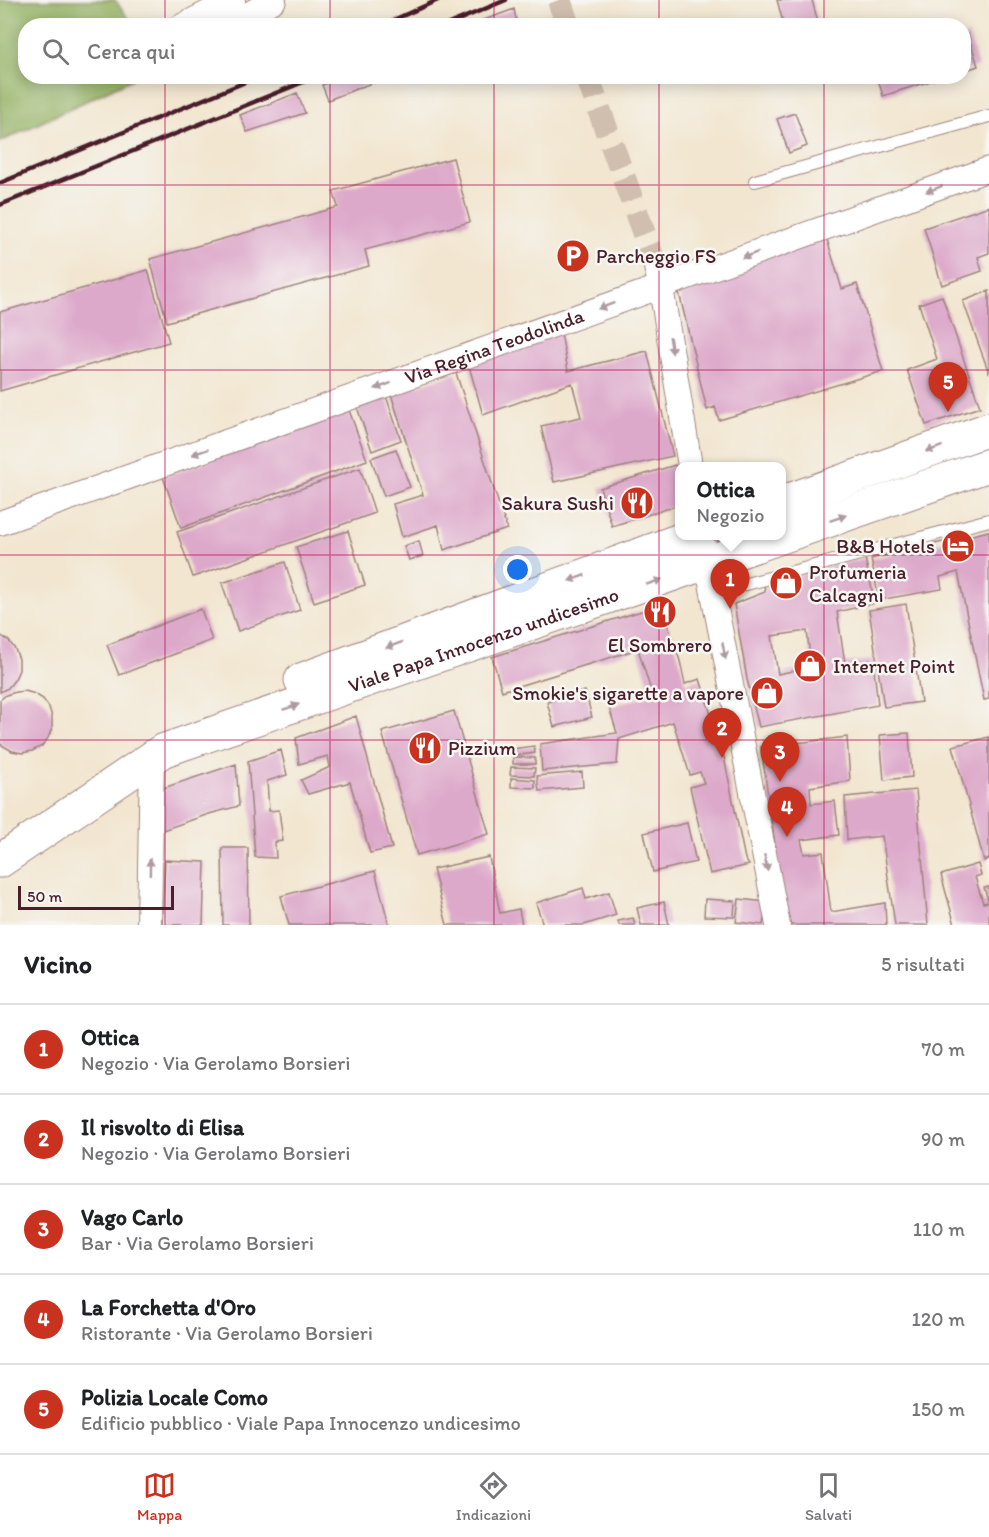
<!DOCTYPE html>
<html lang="it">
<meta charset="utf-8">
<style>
:root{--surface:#fff;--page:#f6f6f6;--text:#202124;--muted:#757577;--line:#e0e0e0;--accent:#c8321e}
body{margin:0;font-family:Itim,sans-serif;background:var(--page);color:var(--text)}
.scale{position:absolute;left:18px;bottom:15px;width:156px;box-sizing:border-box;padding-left:6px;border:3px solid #4a1f2b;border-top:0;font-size:16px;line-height:21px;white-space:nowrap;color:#4a1f2b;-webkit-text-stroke:4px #f6f6f2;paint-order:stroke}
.you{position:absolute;left:518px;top:570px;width:21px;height:21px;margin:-15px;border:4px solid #fff;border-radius:50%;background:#1a73e8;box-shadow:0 0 0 9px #1a73e833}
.badge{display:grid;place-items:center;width:39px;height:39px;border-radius:50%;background:var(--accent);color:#fff;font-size:20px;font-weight:700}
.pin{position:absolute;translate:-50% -50px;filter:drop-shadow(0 2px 3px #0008)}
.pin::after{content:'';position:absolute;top:32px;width:21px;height:18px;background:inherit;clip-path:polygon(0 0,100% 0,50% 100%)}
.popup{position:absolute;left:675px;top:462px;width:111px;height:78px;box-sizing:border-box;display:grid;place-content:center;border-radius:12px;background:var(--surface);filter:drop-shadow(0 2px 4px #0005);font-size:20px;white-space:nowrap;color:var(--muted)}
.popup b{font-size:22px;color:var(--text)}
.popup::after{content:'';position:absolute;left:50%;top:100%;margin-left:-12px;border:12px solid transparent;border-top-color:var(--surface)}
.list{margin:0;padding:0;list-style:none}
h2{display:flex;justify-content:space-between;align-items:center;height:78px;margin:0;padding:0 24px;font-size:26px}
h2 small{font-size:20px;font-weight:400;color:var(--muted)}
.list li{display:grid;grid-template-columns:39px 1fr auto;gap:18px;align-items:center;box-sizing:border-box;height:90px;padding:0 24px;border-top:2px solid var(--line)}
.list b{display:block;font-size:22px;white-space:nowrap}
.list p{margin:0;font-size:20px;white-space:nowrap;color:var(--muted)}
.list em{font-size:20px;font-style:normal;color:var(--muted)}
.icon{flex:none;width:33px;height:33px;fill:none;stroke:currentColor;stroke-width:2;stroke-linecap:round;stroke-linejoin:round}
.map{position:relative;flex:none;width:989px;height:925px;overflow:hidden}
.search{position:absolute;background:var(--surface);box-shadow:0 3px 15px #0003;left:18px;right:18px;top:18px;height:66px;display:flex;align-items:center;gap:15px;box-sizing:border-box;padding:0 21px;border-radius:24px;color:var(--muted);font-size:22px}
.sheet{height:528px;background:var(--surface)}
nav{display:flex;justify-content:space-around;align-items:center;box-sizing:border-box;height:84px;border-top:2px solid var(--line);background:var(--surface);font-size:16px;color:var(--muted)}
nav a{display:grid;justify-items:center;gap:3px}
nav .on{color:var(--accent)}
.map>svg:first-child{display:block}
</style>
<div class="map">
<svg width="989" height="925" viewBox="0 0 989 925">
<rect width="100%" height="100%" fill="#f6f6f2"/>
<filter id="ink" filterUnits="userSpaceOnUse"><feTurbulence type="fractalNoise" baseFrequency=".0167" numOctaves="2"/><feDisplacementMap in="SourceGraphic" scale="12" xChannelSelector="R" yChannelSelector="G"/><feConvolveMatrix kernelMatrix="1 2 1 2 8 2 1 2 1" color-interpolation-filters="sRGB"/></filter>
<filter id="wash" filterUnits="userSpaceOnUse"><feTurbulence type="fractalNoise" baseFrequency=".008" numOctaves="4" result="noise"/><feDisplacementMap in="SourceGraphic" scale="24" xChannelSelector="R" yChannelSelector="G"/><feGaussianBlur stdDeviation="1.35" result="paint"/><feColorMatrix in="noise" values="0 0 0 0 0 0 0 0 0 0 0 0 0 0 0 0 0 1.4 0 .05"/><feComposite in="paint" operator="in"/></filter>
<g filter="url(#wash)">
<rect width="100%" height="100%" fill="#f2e6d0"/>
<path fill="#96b366" stroke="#706948" stroke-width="1.5" d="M0 0H115L133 25 26 26V76H131L132 79 0 142Z"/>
<g id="blocks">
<path fill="#dda9ca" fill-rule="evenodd" d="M777 0H812L819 26H784Z
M514 9 517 24 513 26H481L479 22Z
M968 34 978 66 964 71V36Z
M344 76H387V77L328 100 322 85Z
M877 76H943V77L883 96Z
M297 93 305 113 247 132 240 115Z
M795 113 807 146 789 153 777 119Z
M453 158 470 222 365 250 369 266 167 322 150 259 338 207 333 191Z
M989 206V253L978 257 982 271 942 285 924 228Z
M826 236 842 289 857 284 883 371 719 420 715 407 707 410 677 284Z
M148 270 169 342 0 391V312Z
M989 291V373L963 301Z
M942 296 980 407 926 425 907 370 937 359 919 304Z
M560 328 568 371 647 351 673 456 554 482 541 426 581 417 572 383 483 415 467 359Z
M456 373 507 529 444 550 438 525 402 537 393 504 423 495 391 394Z
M386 396 401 440 372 451 357 407Z
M349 410 367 460 181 528 163 477Z
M396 449 410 487 384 496 371 458Z
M675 465 679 478V505L612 526 600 488Z
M360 468 375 513 193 577 177 532Z
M348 531 365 585 314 602 296 547Z
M989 531V699L984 700 958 572 940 577 942 589 879 600 871 559Z
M419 541 423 556 409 560 404 546Z
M865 558 875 603 837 612 845 663 873 660 878 705 759 727 747 679 734 604 765 592 764 584ZM807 631 811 667 778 674 772 636Z
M285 562 300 610 238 631 222 583Z
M906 604 921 702 884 707 869 610Z
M661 605 680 661 685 684 700 679 724 757 745 859 749 865 710 874 690 787 704 783 700 772 690 775 673 722 619 739 617 764 542 771 540 744 617 733 609 707 652 694 638 649 502 691 492 657Z
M201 609 212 640 119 675 107 645Z
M0 635 9 641 15 649 19 659V670L15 679 8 688 0 692Z
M25 691 35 694 43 699 49 707 52 717V728L48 738 42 746 32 751 22 753 12 751 0 744V700L6 695 16 692Z
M585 691 592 717 554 727 547 702Z
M454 711 489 834 417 855 382 732Z
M356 716 392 848 370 853 350 782 308 794 301 780 330 767 328 756 299 764 296 738Z
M909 733 912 777 884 780 880 735Z
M847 737 850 781 810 787 811 804 835 801 839 835 801 840 804 854 823 852 831 912 885 903 886 925H788L778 866 761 747Z
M989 737V859L984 861 953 746Z
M534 746 535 753 513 756 512 749Z
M281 750 287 775 267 781 269 811 279 810 283 841 275 842 276 858 255 857 248 761Z
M513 757 535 758V764H513Z
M236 764 239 806 209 814 160 831 163 788Z
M511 767 535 768 534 776 510 775Z
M582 772 583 787 539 791 537 776Z
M511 778 535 780V788L511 787Z
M916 790 928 925H895L882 836 847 840 845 797Z
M687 823 696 862 653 872 644 833Z
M222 848H248L249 925H223Z
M489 857 500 913 519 909 522 925H447L433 869Z
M165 860 205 862 203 925H162Z
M978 864 981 875 975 877 983 903 989 902V925H955L941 875Z
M375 871 389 925H289L281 896Z
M989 887V902L984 888Z
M583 888 586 899 609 892 616 915 584 925H543L536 903Z
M705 899 735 901 734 917 704 916Z
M739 899 766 902 763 925 736 922Z
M664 902 669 925H641L637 908Z
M633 918 635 925H619L618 921Z"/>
</g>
</g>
<g filter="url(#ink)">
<use href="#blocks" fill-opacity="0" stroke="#9e827e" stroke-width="1.5"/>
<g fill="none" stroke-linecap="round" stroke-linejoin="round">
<path stroke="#d0beaf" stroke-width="24" stroke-dasharray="24 12" stroke-linecap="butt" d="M559 0 568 26
M587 76 656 267"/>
<g stroke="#9e827e" stroke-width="14">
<path id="service" d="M755 181 989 116
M713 594 731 588 989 520"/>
</g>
<g stroke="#9e827e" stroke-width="26">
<g id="minor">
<path d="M182 26 233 0"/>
<path d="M227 26 274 0"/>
<path d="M656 267 661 287 690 466"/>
<path id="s1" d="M0 523 989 169"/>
<path d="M704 547 778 925"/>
<path d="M149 925 152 757"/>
</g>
</g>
<g stroke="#9e827e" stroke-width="35">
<g id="primary">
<path d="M781 503 989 429"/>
<path d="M301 680 691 536"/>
<path id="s2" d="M0 861 162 751 989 465"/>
</g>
</g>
<use href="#service" stroke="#fff" stroke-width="12"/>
<use href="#minor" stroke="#fff" stroke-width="24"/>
<use href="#primary" stroke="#fff" stroke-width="33"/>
<path stroke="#4a1f2b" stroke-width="4.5" d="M380 26 438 0
M444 26 506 0
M0 183 260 76
M0 205 318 76"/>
</g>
<defs><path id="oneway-solid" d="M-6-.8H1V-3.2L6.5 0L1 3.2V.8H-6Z" transform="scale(1.5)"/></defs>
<g fill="#ae9aa0">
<use href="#oneway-solid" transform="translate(934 189) rotate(160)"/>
<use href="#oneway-solid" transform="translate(750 255) rotate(160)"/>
<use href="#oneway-solid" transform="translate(606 306) rotate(160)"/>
<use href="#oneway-solid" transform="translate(671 345) rotate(81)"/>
<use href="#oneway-solid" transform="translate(383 386) rotate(160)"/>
<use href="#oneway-solid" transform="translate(934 449) rotate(160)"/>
<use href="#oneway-solid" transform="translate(200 452) rotate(161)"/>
<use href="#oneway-solid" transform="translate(838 518) rotate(-19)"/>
<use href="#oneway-solid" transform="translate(577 578) rotate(160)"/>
<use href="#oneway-solid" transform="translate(654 582) rotate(-19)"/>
<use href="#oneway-solid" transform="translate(394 645) rotate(160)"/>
<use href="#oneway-solid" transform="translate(724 651) rotate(79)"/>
<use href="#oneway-solid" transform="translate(291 707) rotate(-19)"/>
<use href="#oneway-solid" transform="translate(766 863) rotate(79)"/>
<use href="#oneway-solid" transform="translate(150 867) rotate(-89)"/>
</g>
</g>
<path fill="none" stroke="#c2185b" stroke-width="1.5" stroke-opacity="0.55" d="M165 0V26M330 0V26M494 0V26M659 0V26M824 0V26M165 76V925M330 76V925M494 76V925M659 76V925M824 76V925M0 185H989M0 370H989M0 555H989M0 740H989"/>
<defs>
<g id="parking-disc" transform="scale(1.725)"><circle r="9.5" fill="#c8321e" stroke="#f6f6f2"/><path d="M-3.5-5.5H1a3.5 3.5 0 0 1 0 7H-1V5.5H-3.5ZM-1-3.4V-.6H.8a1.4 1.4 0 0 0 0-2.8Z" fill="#fff"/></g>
<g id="restaurant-disc" transform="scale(1.725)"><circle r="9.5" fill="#c8321e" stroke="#f6f6f2"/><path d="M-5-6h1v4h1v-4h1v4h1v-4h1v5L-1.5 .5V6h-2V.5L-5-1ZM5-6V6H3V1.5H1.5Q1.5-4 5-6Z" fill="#fff"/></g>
<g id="hotel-disc" transform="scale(1.725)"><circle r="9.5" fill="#c8321e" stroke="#f6f6f2"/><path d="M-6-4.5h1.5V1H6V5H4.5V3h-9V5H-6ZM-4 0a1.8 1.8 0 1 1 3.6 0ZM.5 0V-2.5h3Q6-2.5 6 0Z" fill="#fff"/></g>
<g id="shop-disc" transform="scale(1.725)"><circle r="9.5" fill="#c8321e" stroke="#f6f6f2"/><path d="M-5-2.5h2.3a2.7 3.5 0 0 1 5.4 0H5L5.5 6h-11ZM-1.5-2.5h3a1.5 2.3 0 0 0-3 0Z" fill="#fff"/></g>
</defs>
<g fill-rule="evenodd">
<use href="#parking-disc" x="573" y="256"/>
<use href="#restaurant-disc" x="637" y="503"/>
<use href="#hotel-disc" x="958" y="546"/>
<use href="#shop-disc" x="786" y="583"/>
<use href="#restaurant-disc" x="660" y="612"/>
<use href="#shop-disc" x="810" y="666"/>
<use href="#shop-disc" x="767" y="693"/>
<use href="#restaurant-disc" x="425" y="748"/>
</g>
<g text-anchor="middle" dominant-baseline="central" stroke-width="5" stroke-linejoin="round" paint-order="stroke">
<g font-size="20" fill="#4a1f2b" stroke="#f6f6f2" text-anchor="start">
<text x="596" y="256">Parcheggio FS</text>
<text x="614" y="503" text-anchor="end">Sakura Sushi</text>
<text x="935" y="546" text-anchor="end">B&amp;B Hotels</text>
<text x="809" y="572">Profumeria<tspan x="809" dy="23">Calcagni</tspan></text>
<text x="660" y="645" text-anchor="middle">El Sombrero</text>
<text x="833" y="666">Internet Point</text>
<text x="744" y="693" text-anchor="end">Smokie's sigarette a vapore</text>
<text x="448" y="748">Pizzium</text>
</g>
<g font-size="20" fill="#4a1f2b" stroke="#f6f6f2">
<text stroke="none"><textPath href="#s1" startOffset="525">Via Regina Teodolinda</textPath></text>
<text stroke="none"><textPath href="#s2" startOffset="536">Viale Papa Innocenzo undicesimo</textPath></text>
</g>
</g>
</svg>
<div class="scale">50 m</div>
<div class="you"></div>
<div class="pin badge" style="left:730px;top:609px">1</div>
<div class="popup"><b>Ottica</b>Negozio</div>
<div class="pin badge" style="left:722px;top:758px">2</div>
<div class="pin badge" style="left:780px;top:782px">3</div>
<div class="pin badge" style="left:787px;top:837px">4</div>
<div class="pin badge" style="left:948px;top:412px">5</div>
<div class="search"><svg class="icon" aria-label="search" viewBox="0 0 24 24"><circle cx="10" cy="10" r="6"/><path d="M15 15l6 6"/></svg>Cerca qui</div>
</div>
<section class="sheet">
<h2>Vicino<small>5 risultati</small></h2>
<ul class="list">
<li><span class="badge">1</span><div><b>Ottica</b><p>Negozio · Via Gerolamo Borsieri</p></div><em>70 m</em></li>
<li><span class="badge">2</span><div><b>Il risvolto di Elisa</b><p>Negozio · Via Gerolamo Borsieri</p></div><em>90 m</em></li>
<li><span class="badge">3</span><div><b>Vago Carlo</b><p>Bar · Via Gerolamo Borsieri</p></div><em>110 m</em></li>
<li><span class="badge">4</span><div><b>La Forchetta d'Oro</b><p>Ristorante · Via Gerolamo Borsieri</p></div><em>120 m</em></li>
<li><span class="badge">5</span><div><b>Polizia Locale Como</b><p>Edificio pubblico · Viale Papa Innocenzo undicesimo</p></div><em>150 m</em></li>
</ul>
</section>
<nav>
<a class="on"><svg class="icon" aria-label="map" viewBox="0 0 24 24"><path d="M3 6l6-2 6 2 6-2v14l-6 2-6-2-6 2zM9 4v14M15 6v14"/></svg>Mappa</a>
<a><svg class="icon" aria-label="directions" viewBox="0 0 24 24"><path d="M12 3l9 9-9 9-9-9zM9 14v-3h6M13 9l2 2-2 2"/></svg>Indicazioni</a>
<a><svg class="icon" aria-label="saved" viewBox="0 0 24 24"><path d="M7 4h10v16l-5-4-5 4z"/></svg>Salvati</a>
</nav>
